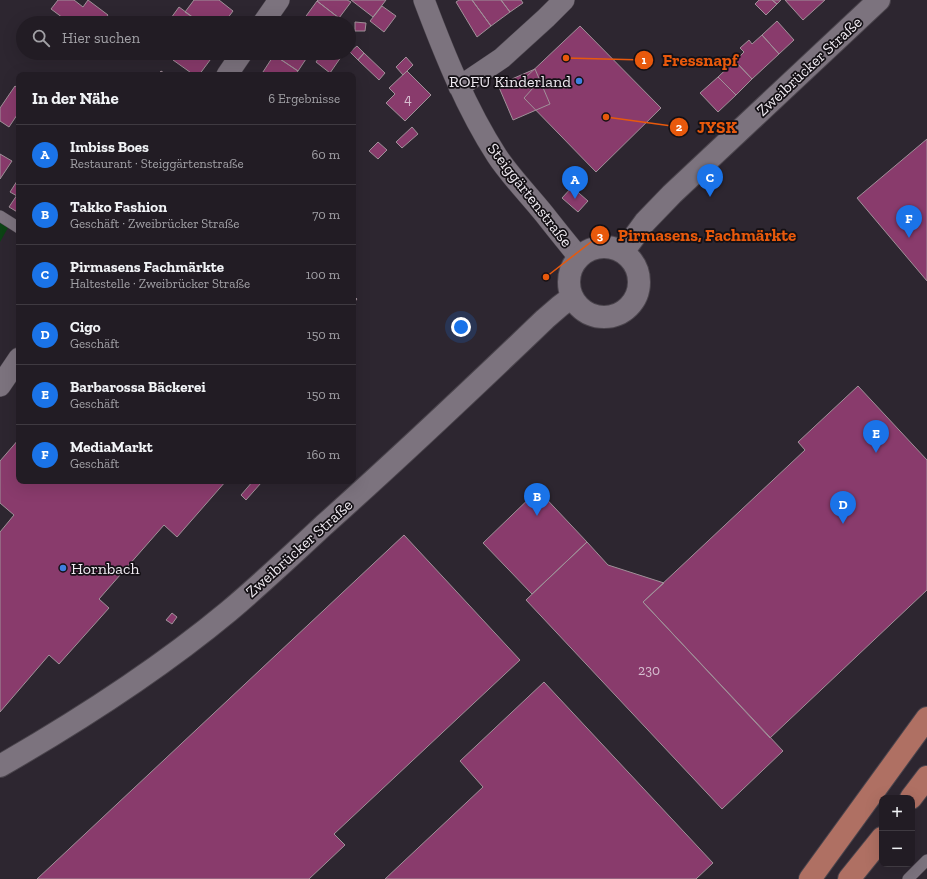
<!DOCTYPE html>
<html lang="de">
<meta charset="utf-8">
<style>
:root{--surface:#221c24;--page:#2a252c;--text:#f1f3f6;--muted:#a2a1a6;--line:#3f3a41;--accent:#1a73e8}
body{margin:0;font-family:"Zilla Slab",serif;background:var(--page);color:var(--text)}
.controls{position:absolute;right:12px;bottom:12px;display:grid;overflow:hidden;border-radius:8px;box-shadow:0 4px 16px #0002}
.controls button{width:36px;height:36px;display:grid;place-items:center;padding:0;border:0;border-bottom:1px solid var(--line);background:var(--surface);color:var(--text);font:20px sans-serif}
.you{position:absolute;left:461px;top:327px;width:14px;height:14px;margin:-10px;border:3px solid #fff;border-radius:50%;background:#1a73e8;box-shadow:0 0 0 6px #1a73e833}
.badge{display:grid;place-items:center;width:26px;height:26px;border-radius:50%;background:var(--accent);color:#fff;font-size:13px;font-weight:700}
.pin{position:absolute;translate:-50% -33px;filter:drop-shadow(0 1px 2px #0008)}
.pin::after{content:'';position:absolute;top:21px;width:14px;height:12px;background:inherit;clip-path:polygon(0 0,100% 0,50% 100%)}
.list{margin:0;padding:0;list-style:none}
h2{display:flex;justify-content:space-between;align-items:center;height:52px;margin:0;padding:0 16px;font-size:17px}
h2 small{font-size:13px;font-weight:400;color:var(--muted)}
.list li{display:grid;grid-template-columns:26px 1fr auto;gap:12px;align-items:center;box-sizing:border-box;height:60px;padding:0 16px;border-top:1px solid var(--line)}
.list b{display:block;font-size:15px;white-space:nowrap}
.list p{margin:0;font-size:13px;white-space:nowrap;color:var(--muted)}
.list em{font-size:13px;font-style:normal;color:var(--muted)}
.icon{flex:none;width:22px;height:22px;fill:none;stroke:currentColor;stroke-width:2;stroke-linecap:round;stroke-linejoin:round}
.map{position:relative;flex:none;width:927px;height:879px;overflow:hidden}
.search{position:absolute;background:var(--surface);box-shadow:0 4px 16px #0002;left:16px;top:16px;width:340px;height:44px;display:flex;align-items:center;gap:10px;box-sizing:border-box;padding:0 14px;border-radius:22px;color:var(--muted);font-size:15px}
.panel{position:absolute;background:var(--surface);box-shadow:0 4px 16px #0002;left:16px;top:72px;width:340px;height:412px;border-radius:8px}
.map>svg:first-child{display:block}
</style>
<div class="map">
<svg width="927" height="879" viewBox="0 0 927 879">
<rect width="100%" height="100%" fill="#2d2630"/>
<path fill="#0c4314" d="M0 221 9 226 0 242Z"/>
<path fill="#893b6c" stroke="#a09199" d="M58 0H74L83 7 88 0 108 15 102 23H59L63 18 51 9Z
M194 0H219L233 11 224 23H201L185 12Z
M318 0H347L351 2 339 18 317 1Z
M351 0H386L373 17Z
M459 0H472L491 26 477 37 456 2Z
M472 0H501L510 12 491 26Z
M501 0H521L523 3 510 12Z
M759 0H772L777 4 766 15 755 4Z
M772 0H781L777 4Z
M785 0H825L803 20Z
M317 1 339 18 335 23H301Z
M382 6 396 16 384 32 370 21Z
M179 7 198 21 196 23H177L171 18Z
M777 21 794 40 779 54 762 35Z
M355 22 366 23 365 31H355Z
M580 26 661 108 596 172 524 98 533 88 524 79Z
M762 35 779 54 752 79 735 61 744 52 740 48 749 40 752 44Z
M357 46 364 53 358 60 350 52Z
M71 53H79L76 57Z
M177 53H208L213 56 199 75H194L173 60Z
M271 53H298L306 59 298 71Z
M322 53H335L341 57 330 73 316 62Z
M364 53 385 73 379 80 358 60Z
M274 55 298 71 295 75H261Z
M406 57 413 65 403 75 396 67Z
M735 61 752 79 736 95 718 77Z
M535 69 550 104 513 120 498 85Z
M161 71 167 75H158Z
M407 71 431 95 405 121 386 103 395 94 389 88Z
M718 77 736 95 718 112 700 93Z
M15 86 19 89V112L9 127 0 121V108Z
M412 127 418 134 402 148 396 142Z
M927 139V281L857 198Z
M378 142 387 150 378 159 369 151Z
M0 154 12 161 0 179Z
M19 178V192L17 196 10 192Z
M572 187 588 201 578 212 562 198Z
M19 192V213L9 207Z
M353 295 357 299 353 304Z
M858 386 927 460V590L770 738 643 602 805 450 798 442Z
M19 439V481H226L177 537 164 525 99 599 109 608 59 664 49 655 0 712V532L14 515 0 503V461Z
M253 481H259L261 483 246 500 241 495Z
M538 490 587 542 532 594 483 543Z
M404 535 520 660 334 834 345 845 309 879H37Z
M587 542 608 565 664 583 643 602 783 751 722 809 526 600Z
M172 613 177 617 172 624 166 620Z
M544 682 713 863 696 879H385L483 787 460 761Z"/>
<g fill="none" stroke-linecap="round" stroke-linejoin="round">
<g stroke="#4a444c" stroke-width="12">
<path id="service" d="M0 216 19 228
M908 879 927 860"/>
</g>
<g stroke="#4a444c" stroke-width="22">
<path id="minor" d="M424 0C444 53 466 108 497 156 511 177 529 195 545 215 556 229 567 243 579 257
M263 23 279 0
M227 75 242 53
M459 87 502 58 546 18 564 0
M0 386 19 358"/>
</g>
<g stroke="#4a444c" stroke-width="24">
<path id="tertiary" d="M569 282a35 35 0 1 1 70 0a35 35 0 1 1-70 0Z
M623 252 645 222 672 194 879 0
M0 766C80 720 158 670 229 611 262 583 293 554 324 525 399 458 472 389 545 319L560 306 572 297"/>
</g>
<g stroke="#4a444c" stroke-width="24">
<path id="trunk" d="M911 798 927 777
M810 879 927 718
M849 879 882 838"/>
</g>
<use href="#service" stroke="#7c737e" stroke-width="11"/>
<use href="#minor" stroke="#7c737e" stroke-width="21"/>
<use href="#tertiary" stroke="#7c737e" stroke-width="22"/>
<use href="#trunk" stroke="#af7063" stroke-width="22"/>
</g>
<g fill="#3f7fe0" stroke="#141015" stroke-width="1.5">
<circle cx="579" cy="81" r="4"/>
<circle cx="63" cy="568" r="4"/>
</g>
<g text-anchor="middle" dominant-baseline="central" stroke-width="3.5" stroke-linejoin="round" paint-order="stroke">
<g font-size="14" fill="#d6bed0">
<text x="408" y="99">4</text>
<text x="649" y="670">230</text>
</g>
<g font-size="16" fill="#efeaf1" stroke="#141015">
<text transform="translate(809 66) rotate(-43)">Zweibrücker Straße</text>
<text transform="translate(530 195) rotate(52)">Steiggärtenstraße</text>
<text transform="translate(299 548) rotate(-42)">Zweibrücker Straße</text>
</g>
<g font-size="16" fill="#efeaf1" stroke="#141015" text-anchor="end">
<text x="571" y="81">ROFU Kinderland</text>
<text x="71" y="568" text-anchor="start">Hornbach</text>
</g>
</g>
<path fill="none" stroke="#e8590c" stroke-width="1.5" d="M566 58L644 60M606 117L679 127M546 277L600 235"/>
<g fill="#e8590c" stroke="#141015" stroke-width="1.5">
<circle cx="566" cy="58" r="4"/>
<circle cx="606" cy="117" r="4"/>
<circle cx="546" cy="277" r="4"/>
<circle cx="644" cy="60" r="10"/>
<circle cx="679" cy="127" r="10"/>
<circle cx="600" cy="235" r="10"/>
</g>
<g font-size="12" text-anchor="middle" font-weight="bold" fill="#fff">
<text x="644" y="64">1</text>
<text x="679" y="131">2</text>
<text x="600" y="240">3</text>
</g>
<g font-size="17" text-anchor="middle" font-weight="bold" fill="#e8590c" stroke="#141015" stroke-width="3.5" stroke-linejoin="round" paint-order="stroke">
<text x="700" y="66">Fressnapf</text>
<text x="717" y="133">JYSK</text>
<text x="707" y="241">Pirmasens, Fachmärkte</text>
</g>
</svg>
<div class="controls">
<button>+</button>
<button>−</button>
</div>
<div class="you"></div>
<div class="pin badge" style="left:575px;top:199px">A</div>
<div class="pin badge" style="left:537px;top:516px">B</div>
<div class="pin badge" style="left:710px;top:197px">C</div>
<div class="pin badge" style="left:843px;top:524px">D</div>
<div class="pin badge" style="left:876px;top:453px">E</div>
<div class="pin badge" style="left:909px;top:238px">F</div>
<div class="search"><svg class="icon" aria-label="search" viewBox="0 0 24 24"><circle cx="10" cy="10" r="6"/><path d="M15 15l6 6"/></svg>Hier suchen</div>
<section class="panel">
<h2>In der Nähe<small>6 Ergebnisse</small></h2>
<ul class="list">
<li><span class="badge">A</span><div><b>Imbiss Boes</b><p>Restaurant · Steiggärtenstraße</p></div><em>60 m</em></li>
<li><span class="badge">B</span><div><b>Takko Fashion</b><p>Geschäft · Zweibrücker Straße</p></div><em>70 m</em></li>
<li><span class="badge">C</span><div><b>Pirmasens Fachmärkte</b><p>Haltestelle · Zweibrücker Straße</p></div><em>100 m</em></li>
<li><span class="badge">D</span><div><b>Cigo</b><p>Geschäft</p></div><em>150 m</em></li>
<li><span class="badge">E</span><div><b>Barbarossa Bäckerei</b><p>Geschäft</p></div><em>150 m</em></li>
<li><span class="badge">F</span><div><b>MediaMarkt</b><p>Geschäft</p></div><em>160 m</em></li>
</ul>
</section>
</div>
